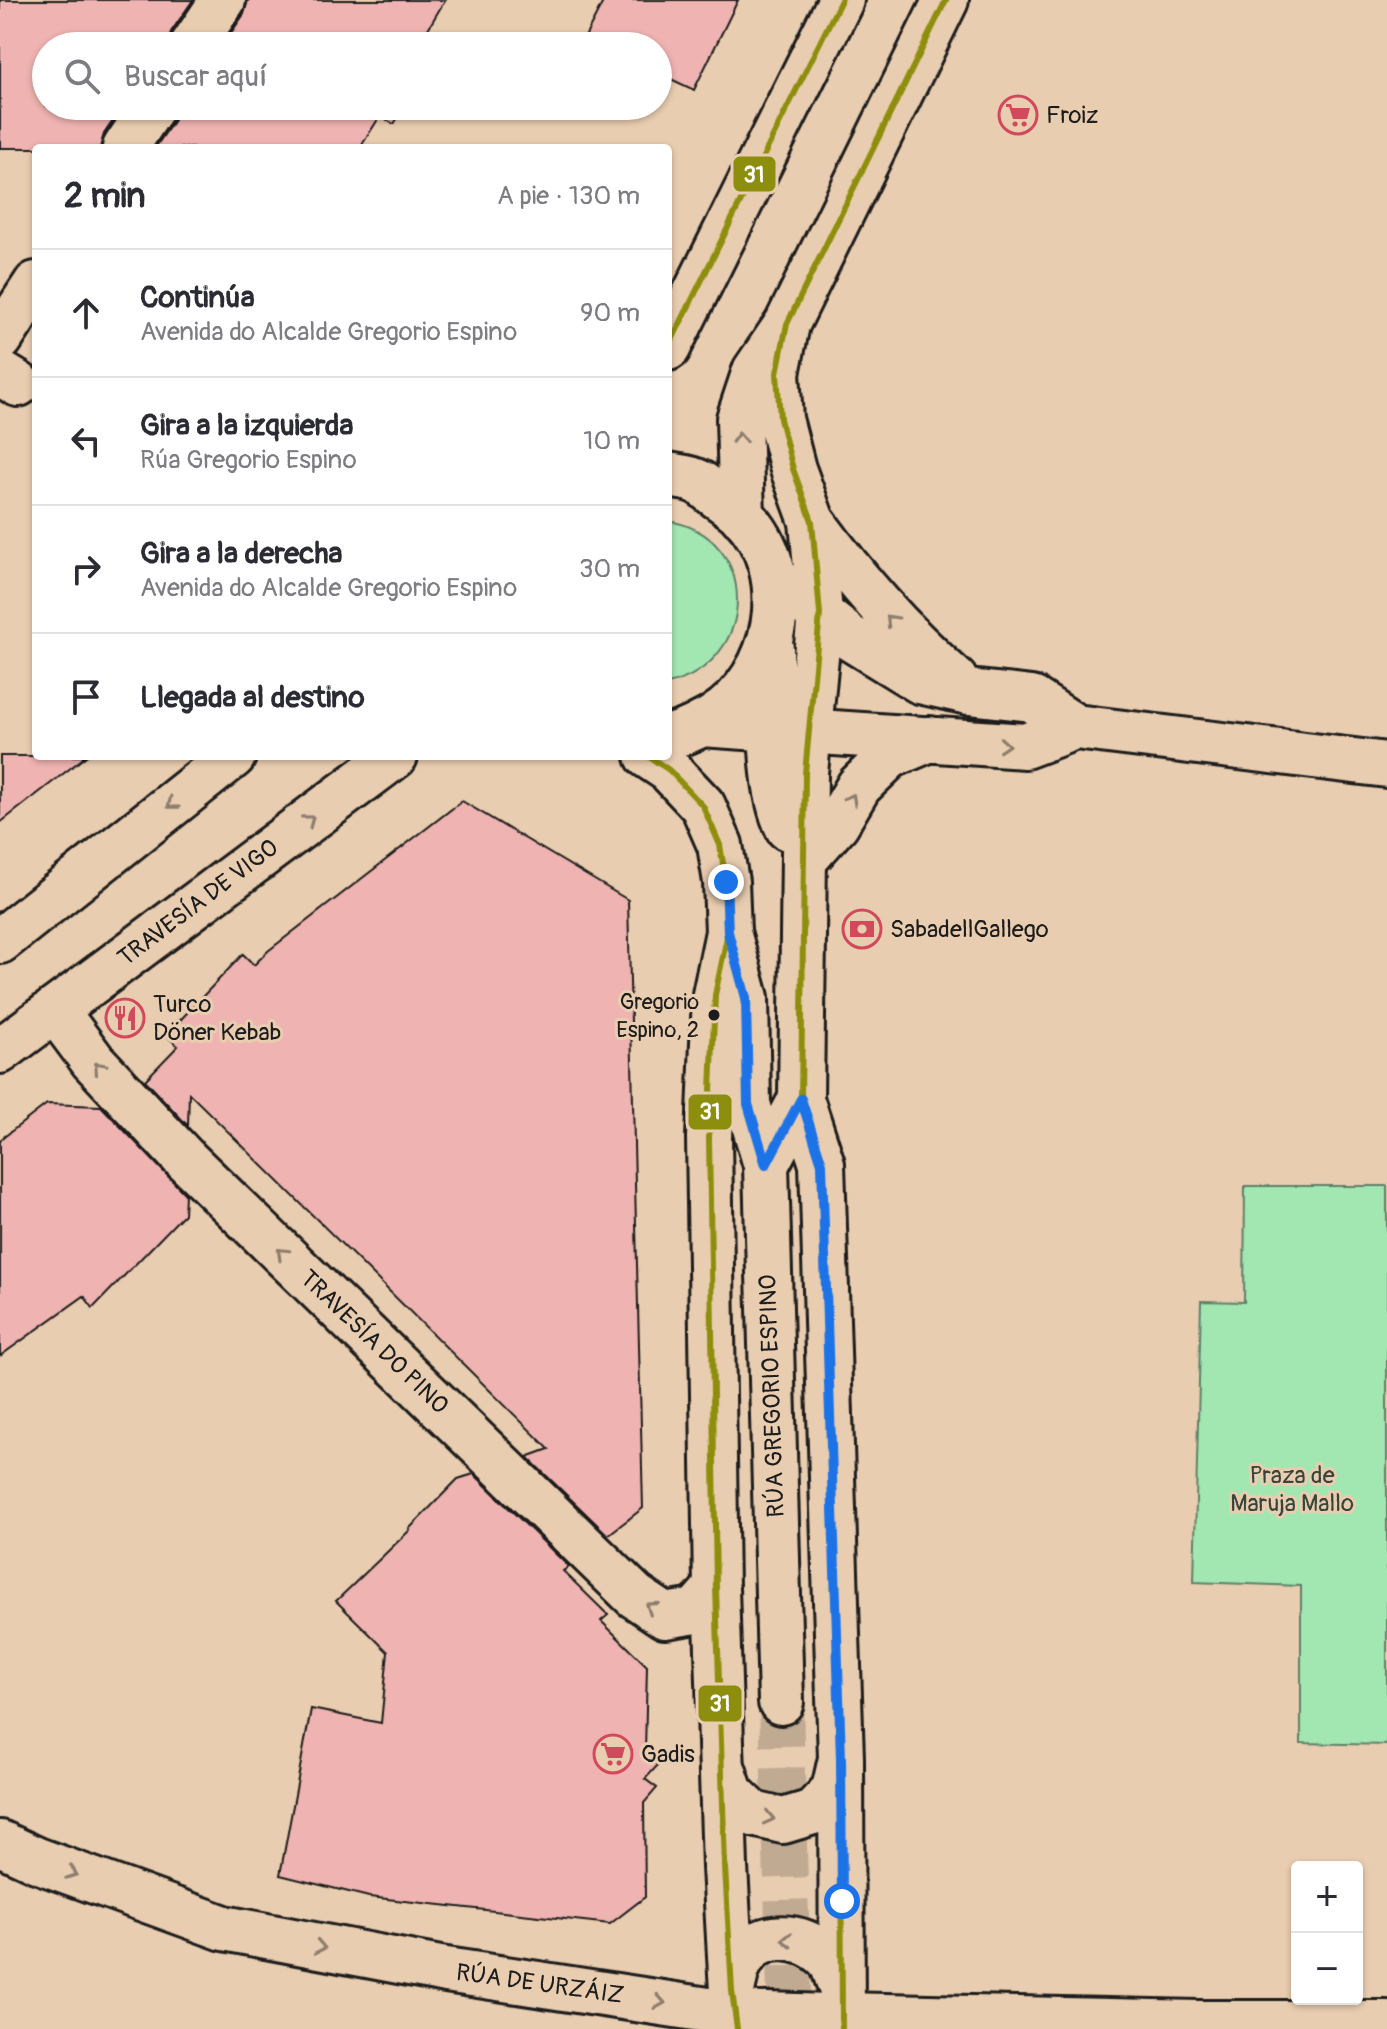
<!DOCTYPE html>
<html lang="es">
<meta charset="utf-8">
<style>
:root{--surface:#fff;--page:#f2f2f3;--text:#2b2b33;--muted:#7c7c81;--line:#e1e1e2}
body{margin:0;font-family:Pangolin,sans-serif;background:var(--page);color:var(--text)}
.controls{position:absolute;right:24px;bottom:24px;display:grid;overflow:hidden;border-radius:8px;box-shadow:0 2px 6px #0004}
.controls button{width:72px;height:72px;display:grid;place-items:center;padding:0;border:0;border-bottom:2px solid var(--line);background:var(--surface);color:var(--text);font:40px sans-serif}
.stop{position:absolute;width:24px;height:24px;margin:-18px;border:6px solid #1a73e8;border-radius:50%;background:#fff}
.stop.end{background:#1a73e8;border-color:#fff;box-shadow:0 2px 8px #0008}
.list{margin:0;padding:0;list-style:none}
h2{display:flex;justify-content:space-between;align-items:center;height:104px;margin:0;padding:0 32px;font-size:34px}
h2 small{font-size:26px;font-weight:400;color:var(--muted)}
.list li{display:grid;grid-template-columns:52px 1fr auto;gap:24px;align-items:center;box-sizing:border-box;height:128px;padding:0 32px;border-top:2px solid var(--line)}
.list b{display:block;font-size:30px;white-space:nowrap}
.list p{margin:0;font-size:26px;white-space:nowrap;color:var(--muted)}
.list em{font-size:26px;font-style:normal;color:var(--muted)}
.icon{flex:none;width:44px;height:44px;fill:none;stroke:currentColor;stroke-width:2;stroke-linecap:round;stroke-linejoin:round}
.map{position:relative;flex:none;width:1387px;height:2029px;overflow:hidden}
.search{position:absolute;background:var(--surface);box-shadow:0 2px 6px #0004;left:32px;top:32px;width:640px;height:88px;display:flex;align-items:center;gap:20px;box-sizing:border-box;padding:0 28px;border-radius:44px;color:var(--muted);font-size:30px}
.panel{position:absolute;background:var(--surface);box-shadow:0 2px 6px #0004;left:32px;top:144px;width:640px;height:616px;border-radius:8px}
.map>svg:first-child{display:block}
</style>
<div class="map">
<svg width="1387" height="2029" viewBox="0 0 1387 2029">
<rect width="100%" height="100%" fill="#e9cdb0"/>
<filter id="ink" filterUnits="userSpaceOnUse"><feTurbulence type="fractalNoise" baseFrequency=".0125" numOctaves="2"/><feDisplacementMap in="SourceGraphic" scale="16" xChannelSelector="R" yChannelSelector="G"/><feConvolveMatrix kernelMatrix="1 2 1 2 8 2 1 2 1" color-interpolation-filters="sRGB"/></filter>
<g filter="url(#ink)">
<path fill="#a2e6b2" stroke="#5f8167" stroke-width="2" d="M668 521C760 535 760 662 668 684Z
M1245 1186H1387V1745L1301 1743V1586L1194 1582 1201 1301 1244 1302Z"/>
<path fill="#efb3b1" stroke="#1c1c1c" stroke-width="2" d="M0 0H193L171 32 167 46H46V106H123L104 134 100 148H0Z
M248 0H445L418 46H222L244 14Z
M604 0H738L694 90 658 73V46H599L584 39Z
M178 106H405L394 124 380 116 360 148H155L174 120Z
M0 756H86L0 823Z
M462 801 628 900 643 1508 608 1535 527 1457 549 1449 189 1093 188 1126 145 1080 178 1046 166 1035 243 954 254 965 268 951Z
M47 1104 101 1106 185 1194 184 1214 93 1308 84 1296 0 1356V1140Z
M474 1474 569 1567 563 1571 608 1615 601 1621 647 1666 645 1752 658 1765 645 1779 657 1788 644 1803 645 1897 610 1924 369 1897 280 1875 311 1709 381 1723 388 1652 336 1601 410 1530 409 1529 458 1479Z"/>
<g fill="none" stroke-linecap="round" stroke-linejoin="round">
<path stroke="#c0aa92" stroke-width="44" stroke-dasharray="44 22" stroke-linecap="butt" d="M781 1702 790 2029"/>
<g stroke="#1c1c1c" stroke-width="50">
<path id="pedestrian" d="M842 2015 1199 2023H1387"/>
</g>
<g stroke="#1c1c1c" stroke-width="50">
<path id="minor" d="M192 46 223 0
M125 148 153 106
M0 339 36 284
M0 373 18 384
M55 1010 93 1061 184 1158 635 1596 665 1616 696 1611 716 1588"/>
</g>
<g stroke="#1c1c1c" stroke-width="50">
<path id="secondary" d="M812 521C857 582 899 630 955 680
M792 592 850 638 920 681 969 692 1032 699 1075 727
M702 724 1025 746 1075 727 1387 765
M804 860 837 823 859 786 890 756 930 739
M728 932 715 995 709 1138 716 1588 725 1867 732 1991 737 2029
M801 1099 822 1164 841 1759 842 2029
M722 1766 731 1793 753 1814 783 1821 813 1812 834 1790 840 1763
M0 1843 37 1860 224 1928 446 1970 734 2014 828 2017 842 2015
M732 1991C734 1983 735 1974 738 1967 753 1929 803 1932 827 1957 834 1964 836 1976 840 1985"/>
</g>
<g stroke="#1c1c1c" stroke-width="50">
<path id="primary" d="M668 348 841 0
M668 475C677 477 689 477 698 482 705 485 711 492 717 496 725 502 735 508 742 515 799 573 779 677 713 718 699 726 684 734 668 737
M742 516 739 419 755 371 787 324 946 0
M771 648C772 698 766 785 788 828
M648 756 669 770 703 806 720 845 726 882 728 932 746 998 748 1104 766 1165
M0 941 233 756
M0 1051 395 756
M781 1702 766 1165 801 1099 805 773 820 614 812 521 793 469 780 419 777 373 787 324"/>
</g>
<use href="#pedestrian" stroke="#e9cdb0" stroke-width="44"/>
<use href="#minor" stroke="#e9cdb0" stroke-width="44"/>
<use href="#secondary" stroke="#e9cdb0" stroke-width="44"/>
<use href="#primary" stroke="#e9cdb0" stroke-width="44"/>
<g stroke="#e9cdb0" stroke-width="12">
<path id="bus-1" d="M668 348 841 0
M648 756 669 770 703 806 720 845 726 882 728 932 715 995 709 1138 716 1588 725 1867 732 1991 737 2029
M842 2029 841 1759 822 1164 801 1099 805 773 820 614 812 521 793 469 780 419 777 373 787 324 946 0"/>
</g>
<use href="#bus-1" stroke="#8e8e0e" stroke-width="6"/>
</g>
<defs><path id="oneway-chevron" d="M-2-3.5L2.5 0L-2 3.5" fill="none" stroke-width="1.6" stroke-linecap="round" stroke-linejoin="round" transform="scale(2)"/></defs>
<g stroke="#8d7d6d">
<use href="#oneway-chevron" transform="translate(739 438) rotate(-92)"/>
<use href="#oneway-chevron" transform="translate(891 620) rotate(-134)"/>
<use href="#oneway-chevron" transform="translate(1004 745) rotate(4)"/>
<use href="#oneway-chevron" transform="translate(851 799) rotate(-60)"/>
<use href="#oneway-chevron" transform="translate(172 804) rotate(142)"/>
<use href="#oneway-chevron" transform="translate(309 820) rotate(-37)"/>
<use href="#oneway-chevron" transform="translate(99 1067) rotate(-132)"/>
<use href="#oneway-chevron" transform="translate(282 1253) rotate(-136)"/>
<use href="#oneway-chevron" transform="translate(651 1607) rotate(-146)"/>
<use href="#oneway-chevron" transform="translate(769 1818) rotate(13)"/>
<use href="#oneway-chevron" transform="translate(72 1873) rotate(20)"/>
<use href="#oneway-chevron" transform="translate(787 1940) rotate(-179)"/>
<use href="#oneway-chevron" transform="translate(320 1947) rotate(11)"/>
<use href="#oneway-chevron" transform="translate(660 2002) rotate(9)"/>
</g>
</g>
<g fill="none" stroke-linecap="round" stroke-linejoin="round" filter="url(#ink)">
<path stroke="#1a73e8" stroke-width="10" d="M726 882 728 932 746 998 748 1104 766 1165 801 1099 822 1164 841 1759 842 1901"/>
</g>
<defs>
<g id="supermarket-ring" transform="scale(2)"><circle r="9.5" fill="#e9cdb0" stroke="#d1495b" stroke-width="1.5"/><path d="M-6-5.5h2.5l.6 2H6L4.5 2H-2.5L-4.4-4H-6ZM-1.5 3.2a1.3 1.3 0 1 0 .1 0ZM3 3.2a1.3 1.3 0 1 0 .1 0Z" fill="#d1495b"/></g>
<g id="bank-ring" transform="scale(2)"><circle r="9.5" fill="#e9cdb0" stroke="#d1495b" stroke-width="1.5"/><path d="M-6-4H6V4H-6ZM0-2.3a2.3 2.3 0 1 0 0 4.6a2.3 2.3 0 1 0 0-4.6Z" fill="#d1495b"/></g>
<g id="restaurant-ring" transform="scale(2)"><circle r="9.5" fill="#e9cdb0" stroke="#d1495b" stroke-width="1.5"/><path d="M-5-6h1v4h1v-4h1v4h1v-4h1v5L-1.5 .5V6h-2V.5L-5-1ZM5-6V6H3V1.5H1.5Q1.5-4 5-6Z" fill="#d1495b"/></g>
</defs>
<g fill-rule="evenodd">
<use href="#supermarket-ring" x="1018" y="115"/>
<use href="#bank-ring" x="862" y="929"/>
<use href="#restaurant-ring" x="125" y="1018"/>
<use href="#supermarket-ring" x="613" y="1754"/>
</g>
<circle fill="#1c1c1c" stroke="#e9cdb0" stroke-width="3" cx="714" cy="1015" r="7"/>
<g text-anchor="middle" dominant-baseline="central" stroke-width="6" stroke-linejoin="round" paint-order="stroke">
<g font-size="22" fill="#1c1c1c" stroke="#e9cdb0" text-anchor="end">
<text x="699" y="1002">Gregorio<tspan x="699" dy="28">Espino, 2</tspan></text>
</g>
<g font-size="24" fill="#1c1c1c" stroke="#e9cdb0" text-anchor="start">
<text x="1046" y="115">Froiz</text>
<text x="890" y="929">SabadellGallego</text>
<text x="153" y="1004">Turco<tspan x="153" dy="28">Döner Kebab</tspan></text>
<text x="641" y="1754">Gadis</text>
</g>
<g font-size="24" fill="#1c1c1c" stroke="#e9cdb0">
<text transform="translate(198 903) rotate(-37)">TRAVESÍA DE VIGO</text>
<text transform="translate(374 1342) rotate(44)">TRAVESÍA DO PINO</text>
<text transform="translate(772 1396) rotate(-92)">RÚA GREGORIO ESPINO</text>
<text transform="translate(540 1984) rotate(8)">RÚA DE URZÁIZ</text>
</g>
<g font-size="24" fill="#37443a" stroke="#e9cdb0">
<text x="1292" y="1475">Praza de<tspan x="1292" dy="28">Maruja Mallo</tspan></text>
</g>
</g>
<g stroke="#e9cdb0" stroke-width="3">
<rect x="732" y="155" width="45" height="38" rx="8" fill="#8e8e0e"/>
<rect x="687" y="1093" width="46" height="38" rx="8" fill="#8e8e0e"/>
<rect x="697" y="1684" width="46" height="39" rx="8" fill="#8e8e0e"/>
</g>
<g font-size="22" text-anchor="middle" font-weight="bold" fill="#fff">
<text x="754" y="182">31</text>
<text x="710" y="1119">31</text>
<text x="720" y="1711">31</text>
</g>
</svg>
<div class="controls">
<button>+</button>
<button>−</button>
</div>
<div class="stop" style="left:842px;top:1901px"></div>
<div class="stop end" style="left:726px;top:882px"></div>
<div class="search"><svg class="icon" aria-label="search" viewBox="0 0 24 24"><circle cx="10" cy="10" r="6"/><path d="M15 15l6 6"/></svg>Buscar aquí</div>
<section class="panel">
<h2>2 min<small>A pie · 130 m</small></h2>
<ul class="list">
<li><svg class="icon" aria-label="ahead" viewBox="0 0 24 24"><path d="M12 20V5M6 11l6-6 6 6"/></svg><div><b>Continúa</b><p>Avenida do Alcalde Gregorio Espino</p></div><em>90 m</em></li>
<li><svg class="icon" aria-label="left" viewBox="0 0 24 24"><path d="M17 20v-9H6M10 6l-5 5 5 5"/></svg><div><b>Gira a la izquierda</b><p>Rúa Gregorio Espino</p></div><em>10 m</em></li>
<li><svg class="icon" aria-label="right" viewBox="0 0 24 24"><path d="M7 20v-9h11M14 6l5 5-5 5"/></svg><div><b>Gira a la derecha</b><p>Avenida do Alcalde Gregorio Espino</p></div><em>30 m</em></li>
<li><svg class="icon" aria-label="arrive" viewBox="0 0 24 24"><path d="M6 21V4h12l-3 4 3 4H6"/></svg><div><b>Llegada al destino</b></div></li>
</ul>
</section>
</div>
